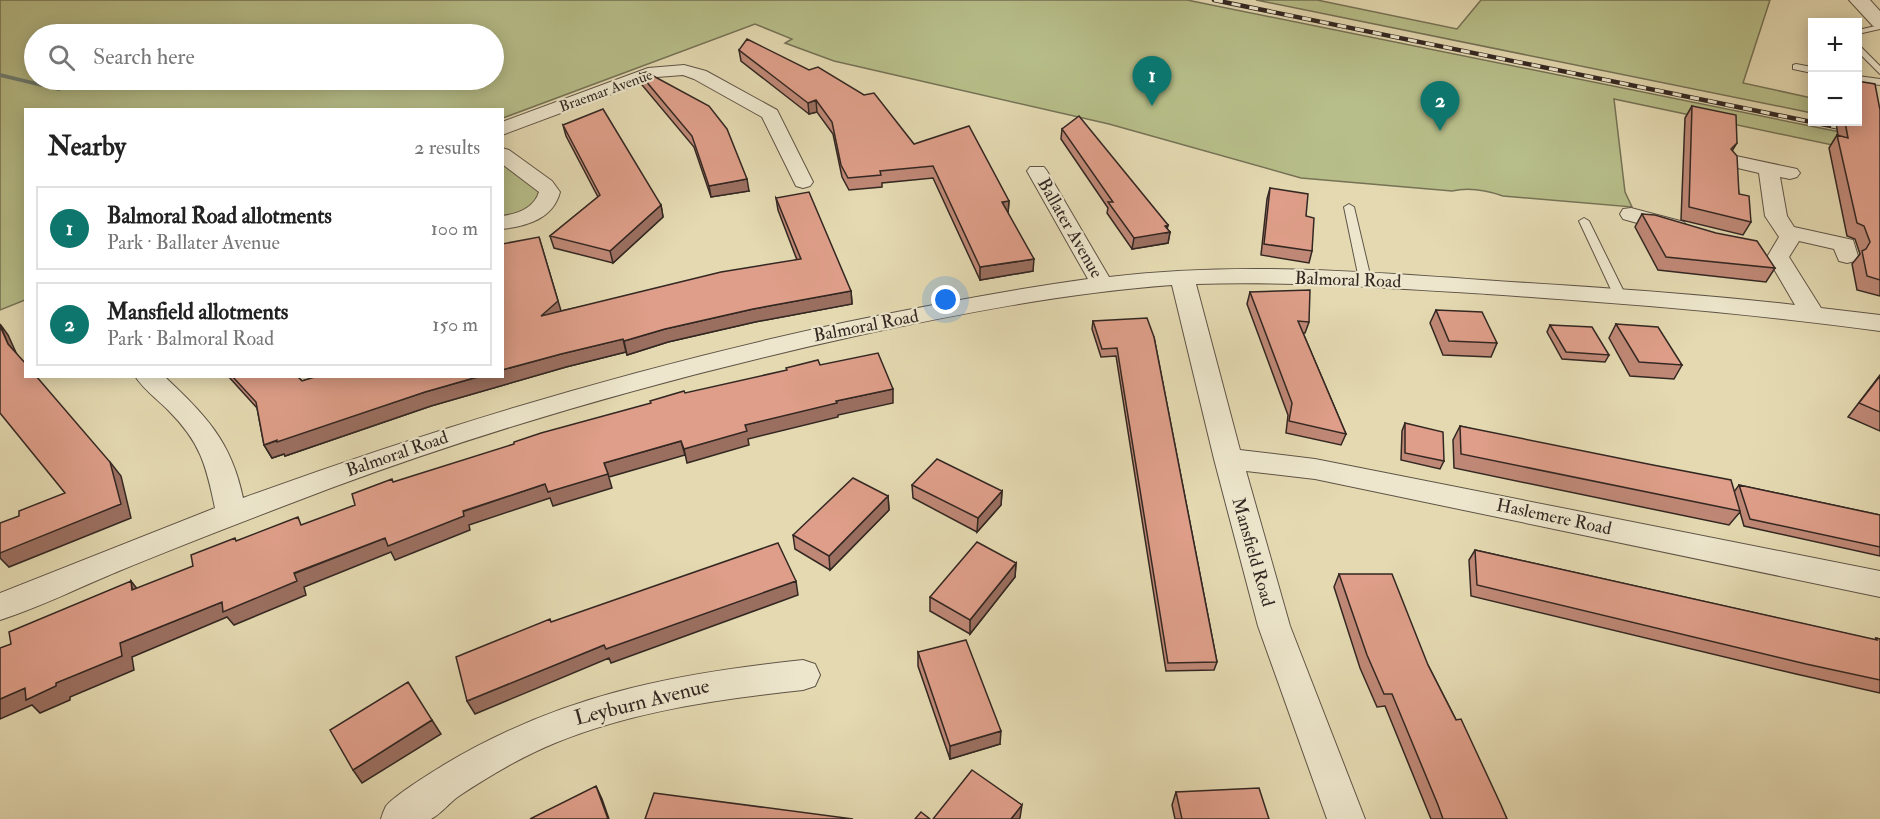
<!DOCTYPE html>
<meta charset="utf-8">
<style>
:root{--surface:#fff;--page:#f2f2f2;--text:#222;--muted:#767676;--line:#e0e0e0;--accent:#0f766e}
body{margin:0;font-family:"IM FELL Double Pica",serif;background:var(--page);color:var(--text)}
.controls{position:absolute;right:18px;top:18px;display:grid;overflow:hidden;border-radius:0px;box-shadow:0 3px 15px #0003}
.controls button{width:54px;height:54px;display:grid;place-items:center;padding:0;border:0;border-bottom:2px solid var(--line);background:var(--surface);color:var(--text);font:30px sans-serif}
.you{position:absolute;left:946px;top:300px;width:21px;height:21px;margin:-15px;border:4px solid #fff;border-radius:50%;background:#1a73e8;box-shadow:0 0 0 9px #1a73e833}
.badge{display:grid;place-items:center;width:39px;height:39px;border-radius:50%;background:var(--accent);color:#fff;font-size:20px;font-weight:700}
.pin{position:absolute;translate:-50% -50px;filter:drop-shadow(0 2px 3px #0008)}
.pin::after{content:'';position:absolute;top:32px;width:21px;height:18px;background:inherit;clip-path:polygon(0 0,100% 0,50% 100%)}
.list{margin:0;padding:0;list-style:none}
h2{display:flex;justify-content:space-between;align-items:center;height:78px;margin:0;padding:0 24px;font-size:26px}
h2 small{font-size:20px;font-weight:400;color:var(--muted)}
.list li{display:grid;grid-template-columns:39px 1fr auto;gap:18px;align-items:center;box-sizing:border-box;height:84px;margin:0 12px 12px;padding:0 12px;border:2px solid var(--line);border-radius:0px}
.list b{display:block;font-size:22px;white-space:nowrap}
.list p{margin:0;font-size:20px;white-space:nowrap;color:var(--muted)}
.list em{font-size:20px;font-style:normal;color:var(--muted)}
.icon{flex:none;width:33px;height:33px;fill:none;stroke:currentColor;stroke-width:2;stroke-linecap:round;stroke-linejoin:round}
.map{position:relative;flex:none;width:1880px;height:819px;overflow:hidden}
.search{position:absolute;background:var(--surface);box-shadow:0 3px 15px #0003;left:24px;top:24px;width:480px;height:66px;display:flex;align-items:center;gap:15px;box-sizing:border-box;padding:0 21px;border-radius:33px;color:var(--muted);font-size:22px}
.panel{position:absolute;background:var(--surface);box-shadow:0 3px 15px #0003;left:24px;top:108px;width:480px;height:270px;border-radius:0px}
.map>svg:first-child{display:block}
</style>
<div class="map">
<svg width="1880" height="819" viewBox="0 0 1880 819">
<rect width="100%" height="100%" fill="#e4d9b1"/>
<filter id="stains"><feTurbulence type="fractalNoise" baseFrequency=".00333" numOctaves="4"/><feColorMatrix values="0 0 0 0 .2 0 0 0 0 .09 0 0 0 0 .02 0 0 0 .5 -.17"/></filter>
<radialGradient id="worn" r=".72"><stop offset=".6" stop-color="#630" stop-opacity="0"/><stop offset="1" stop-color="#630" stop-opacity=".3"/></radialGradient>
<path fill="#b7be89" stroke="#757256" stroke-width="1.5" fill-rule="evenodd" d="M0 0H1187L1880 140V155L1614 99 1625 192 1632 207 1503 196C1486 190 1469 187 1452 191L1301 178 1109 124 834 61 785 43 792 39 755 24 503 118 502 110H26L25 300 0 310ZM34 34H494V80H34Z
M1256 0H1317L1457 29 1481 0H1770L1743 83 1812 98V113Z
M502 163 536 188 540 195C532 210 518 213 502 217Z"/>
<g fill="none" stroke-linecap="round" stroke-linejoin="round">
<path fill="#6e7f75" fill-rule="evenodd" d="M0 73 61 88 63 89 59 91 0 77Z"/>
<g stroke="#5f5446" stroke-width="2">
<path id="service" d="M1880 25V29L1858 34V30Z
M1858 44 1880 66V74L1858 52Z
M1796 64 1812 67V73L1793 69V65Z
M1858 76 1880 79V85L1858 82Z
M1349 204 1354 207 1371 279 1365 283 1359 279 1344 207Z
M1584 218 1589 221 1626 296 1624 299H1616L1614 296 1579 221Z"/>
</g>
<g stroke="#5f5446" stroke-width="2">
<path id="minor" d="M684 65 706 71 777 110 813 182 810 186 803 188 796 186 762 117 694 79 683 75 657 77 502 135V122L648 68Z
M502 148 509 150 552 181 560 192C553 219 527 226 502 229V216C518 214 534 208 539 192L502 164Z
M1736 156 1797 169 1800 173 1797 177 1790 179 1780 177 1787 216 1794 227 1853 240 1858 256 1855 261 1847 263 1839 261 1834 249 1799 241 1789 257 1821 308 1880 315V331C1749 313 1618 303 1487 294 1390 288 1293 281 1196 284L1240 450 1315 459 1880 571V597L1315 479 1246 471 1290 626 1365 819H1327L1258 626 1214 459 1172 285C1064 293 957 314 851 337 675 376 501 425 331 488 260 515 189 542 119 571 80 587 41 607 0 620V593L215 508C206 464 200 442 168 410 157 399 143 389 135 376H164C205 415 231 440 243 498 440 426 641 366 847 322 926 306 1007 290 1088 279L1027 171 1030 167H1044L1047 171 1109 277C1234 262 1358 271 1482 280 1587 287 1691 293 1795 305L1767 257 1779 237 1765 216 1759 173 1729 166 1726 162 1729 158Z
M1631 208 1684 222 1687 227 1684 232 1676 234 1623 219 1620 214 1623 209Z
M803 660 815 664 820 675 815 686 803 690C718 699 634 711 555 743 521 757 489 776 459 796 450 802 441 814 431 819 421 819 393 819 381 819 382 815 384 810 386 806 394 796 429 774 442 766 558 696 670 674 803 660Z"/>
</g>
<g stroke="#5f5446" stroke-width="2">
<path id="tertiary" d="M1849 0H1870L1880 11V28L1873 26Z"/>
</g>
<use href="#service" fill="#ede6cc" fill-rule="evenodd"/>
<use href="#minor" fill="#ede6cc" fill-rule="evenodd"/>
<use href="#tertiary" fill="#ede6cc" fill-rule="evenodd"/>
<g stroke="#332722" stroke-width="4.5">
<path id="rail" d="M1214 0 1880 136"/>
</g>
<use href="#rail" stroke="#ede6cc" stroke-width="3" stroke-dasharray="9" stroke-linecap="butt"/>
</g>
<path fill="#bf8876" stroke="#332722" stroke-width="1.5" d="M739 50 914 144 1009 201 1008 213 1033 271 980 280 933 178 882 183V187L849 190 842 177 833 134 817 112 809 114 741 61Z
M640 74 749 191 711 197 694 147 642 85Z
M1692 106 1737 143 1732 151 1739 194 1751 222 1743 235 1681 220 1685 118Z
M1880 110V296L1857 290 1852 264 1860 254 1855 239 1847 236 1829 148 1837 135 1838 136 1836 122H1857Z
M563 125 661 205 663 217 613 263 554 248 550 236 598 197 566 136Z
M1062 129 1168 225 1167 229 1170 232 1168 243 1132 249 1107 213 1108 208 1061 139Z
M1270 188 1306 216 1312 251 1309 263 1261 255 1267 199Z
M776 198 851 291 852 304 755 322 668 342 627 355 626 352 566 367 431 406 285 456 284 454 272 458 264 445 257 408 228 376H297L302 381 561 311 797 260 778 210Z
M1642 214 1775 268 1766 282 1658 270 1635 227Z
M1250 292 1309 322 1305 333H1303L1346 434 1341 445 1286 433 1288 415 1247 304Z
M1436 310 1497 343 1491 357 1443 355 1430 323Z
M1093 321 1154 337 1217 662 1214 670 1166 671 1116 356 1101 357 1092 329Z
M1616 324 1682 365 1674 379 1630 376 1609 338Z
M1550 325 1609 355 1605 362 1562 359 1547 332Z
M1880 375V431L1848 417Z
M1405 423 1444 461 1440 469 1401 460 1402 431Z
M1460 426 1734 492 1739 485 1880 515V556L1744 526 1740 512 1729 525 1454 468 1453 440Z
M912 485 1002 491 1001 505 977 532 913 498Z
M888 496 889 510 830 570 795 549 793 535Z
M1475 550 1875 640 1876 638 1880 639V693L1796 674 1471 596 1469 560Z
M1016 563 1015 577 970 634 930 611V597Z
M1339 574 1428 665 1507 819H1431L1385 706 1377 707 1360 668 1334 587Z
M918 652 1000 744 950 759 918 666Z
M1176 792 1269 819H1175L1172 805Z"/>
<path fill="#9b6f60" stroke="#332722" stroke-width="1.5" d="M816 100 817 112 809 114 808 103Z
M747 179 749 191 711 197 709 186Z
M1009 201 1008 213 1002 202Z
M661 205 663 217 613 263 610 251Z
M1168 225 1166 233 1170 232 1168 243 1132 249 1134 238Z
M539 237 562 314 541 316Z
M1034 259 1033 271 980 280V267Z
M851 291 852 304 755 322 668 342 627 355 624 341 665 329 753 309Z
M0 324 8 335 18 357 8 344Z
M623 339 626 352 566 367 431 406 285 456 284 454 272 458 264 445 425 392 481 376H502V370L561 354Z
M893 389V403L838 415V417L748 439 749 445 687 463 684 449 745 425 836 401Z
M681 441 685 455 609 477 604 463Z
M110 462 121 476 131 518 9 567 0 558V553Z
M608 474 612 488 553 506 550 498 469 525 470 530 395 560 391 552 304 587 306 595 234 625 227 617 132 657 134 670 70 697V700L40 713 32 705 0 719V699L25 688 56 683 120 643 222 602 385 538 545 484Z
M1002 491 1001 505 977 532 978 518Z
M888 496 889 510 830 570 829 556Z
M1016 563 1015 577 970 634V620Z
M131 581 142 595 132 590Z
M796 581 798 595 611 663 609 658 475 714 467 701 604 645Z
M432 720 441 734 362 783 353 770Z
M1001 731 1000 744 950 759V746Z
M596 786 602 799 609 819H608Z
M1022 805 1020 818 1019 819H1011Z"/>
<path fill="#de9e89" stroke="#332722" stroke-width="1.5" d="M747 39 809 70 818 67 864 95 874 93 914 144 969 126 1009 201 1002 202 1034 259 980 267 933 166 880 171 881 175 848 178 841 165 832 122 816 100 808 103 739 50Z
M646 72 709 106 727 129 747 179 709 186 692 136 640 74Z
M1857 81 1875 84 1880 110V280L1867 276 1862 251 1866 249 1870 242 1864 226 1857 223 1837 135 1848 138 1845 122H1857Z
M1692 106 1736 115 1737 143 1731 149 1737 156 1739 194 1749 196 1751 222 1689 207Z
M603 109 661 205 610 251 550 236 600 195 563 125Z
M1079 116 1168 225 1165 226 1170 232 1134 238 1108 202H1113L1062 129Z
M1270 188 1308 194 1306 216 1314 218 1312 251 1264 244Z
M809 192 851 291 753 309 665 329 624 341 623 339 561 354 502 370V244L539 237 558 301 541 316 721 272 801 259 776 198Z
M1642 214 1655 215 1716 233 1757 241 1775 268 1666 257Z
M1310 290 1309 322 1298 321 1346 434 1289 421 1292 403 1250 292Z
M1436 310 1482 312 1497 343 1449 341Z
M1147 318 1154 337 1217 662 1168 663 1117 348 1102 349 1093 321Z
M1616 324 1658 327 1682 365 1639 362Z
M1550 325 1592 327 1609 355 1566 352Z
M0 326 8 344 26 364V376H36L110 462 121 504 0 553V523L19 516V511L65 493 0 413Z
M878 353 893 389 836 401 837 403 745 425 747 431 684 449 681 441 604 463 608 474 548 492 545 484 463 511 464 516 388 546 385 538 294 573 297 581 223 612 222 602 120 643 122 656 56 683V686L26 700 25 688 0 699V648L11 644 9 632 131 581 132 590 193 566 191 555 235 538 236 541 298 517 301 525 355 505 352 494 392 479 393 482 514 444V442L541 433 651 403 650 401 684 391 685 393 787 370 786 368 818 360 820 365Z
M232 376H297L302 381 318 376H481L425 392 277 442V440L264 445 256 402Z
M1880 376V412L1859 403Z
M1405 423 1443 432 1444 461 1405 453Z
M1460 426 1653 465 1731 480 1740 511 1461 454Z
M937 459 1002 491 978 518 912 485Z
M853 478 888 496 829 556 793 535Z
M1739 485 1880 515V547L1750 519Z
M977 542 1016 563 970 620 930 597Z
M778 543 796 581 606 649 604 645 467 701 456 657 550 619 551 622Z
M1475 550 1877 640 1876 638 1880 639V680L1806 664 1477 585Z
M1339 574H1392L1428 665 1456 720 1461 719 1501 805 1507 819H1443L1438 805 1392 694H1384L1367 655Z
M966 640 1001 731 950 746 918 652Z
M408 682 432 720 353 770 330 730Z
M972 770 1022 805 1011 819H933Z
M596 786 608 819H530Z
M1259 788 1269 819H1182L1176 792Z
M654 793 853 819H645Z
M921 812 930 819H915Z"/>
<g text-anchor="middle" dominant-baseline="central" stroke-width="4.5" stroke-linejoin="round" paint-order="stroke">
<g font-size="15" fill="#332722" stroke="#ede6cc">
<text transform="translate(606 91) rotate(-20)">Braemar Avenue</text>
</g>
<g font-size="18" fill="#332722" stroke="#ede6cc">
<text transform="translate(1070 228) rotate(60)">Ballater Avenue</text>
<text transform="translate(1348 280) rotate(2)">Balmoral Road</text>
<text transform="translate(866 326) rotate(-11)">Balmoral Road</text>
<text transform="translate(397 454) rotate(-19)">Balmoral Road</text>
<text transform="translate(1554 517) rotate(12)">Haslemere Road</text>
<text transform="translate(1253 552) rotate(74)">Mansfield Road</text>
</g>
<g font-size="21" fill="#332722" stroke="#ede6cc">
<text transform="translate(642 702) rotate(-14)">Leyburn Avenue</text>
</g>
</g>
<rect width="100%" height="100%" filter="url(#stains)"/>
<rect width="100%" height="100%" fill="url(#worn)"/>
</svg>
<div class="controls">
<button>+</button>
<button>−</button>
</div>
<div class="you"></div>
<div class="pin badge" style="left:1152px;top:106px">1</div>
<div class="pin badge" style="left:1440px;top:131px">2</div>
<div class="search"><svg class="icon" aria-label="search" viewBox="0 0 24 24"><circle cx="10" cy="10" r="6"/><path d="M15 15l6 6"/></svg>Search here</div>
<section class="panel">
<h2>Nearby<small>2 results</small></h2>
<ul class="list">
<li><span class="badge">1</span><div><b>Balmoral Road allotments</b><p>Park · Ballater Avenue</p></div><em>100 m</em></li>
<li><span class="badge">2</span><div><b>Mansfield allotments</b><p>Park · Balmoral Road</p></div><em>150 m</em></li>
</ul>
</section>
</div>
